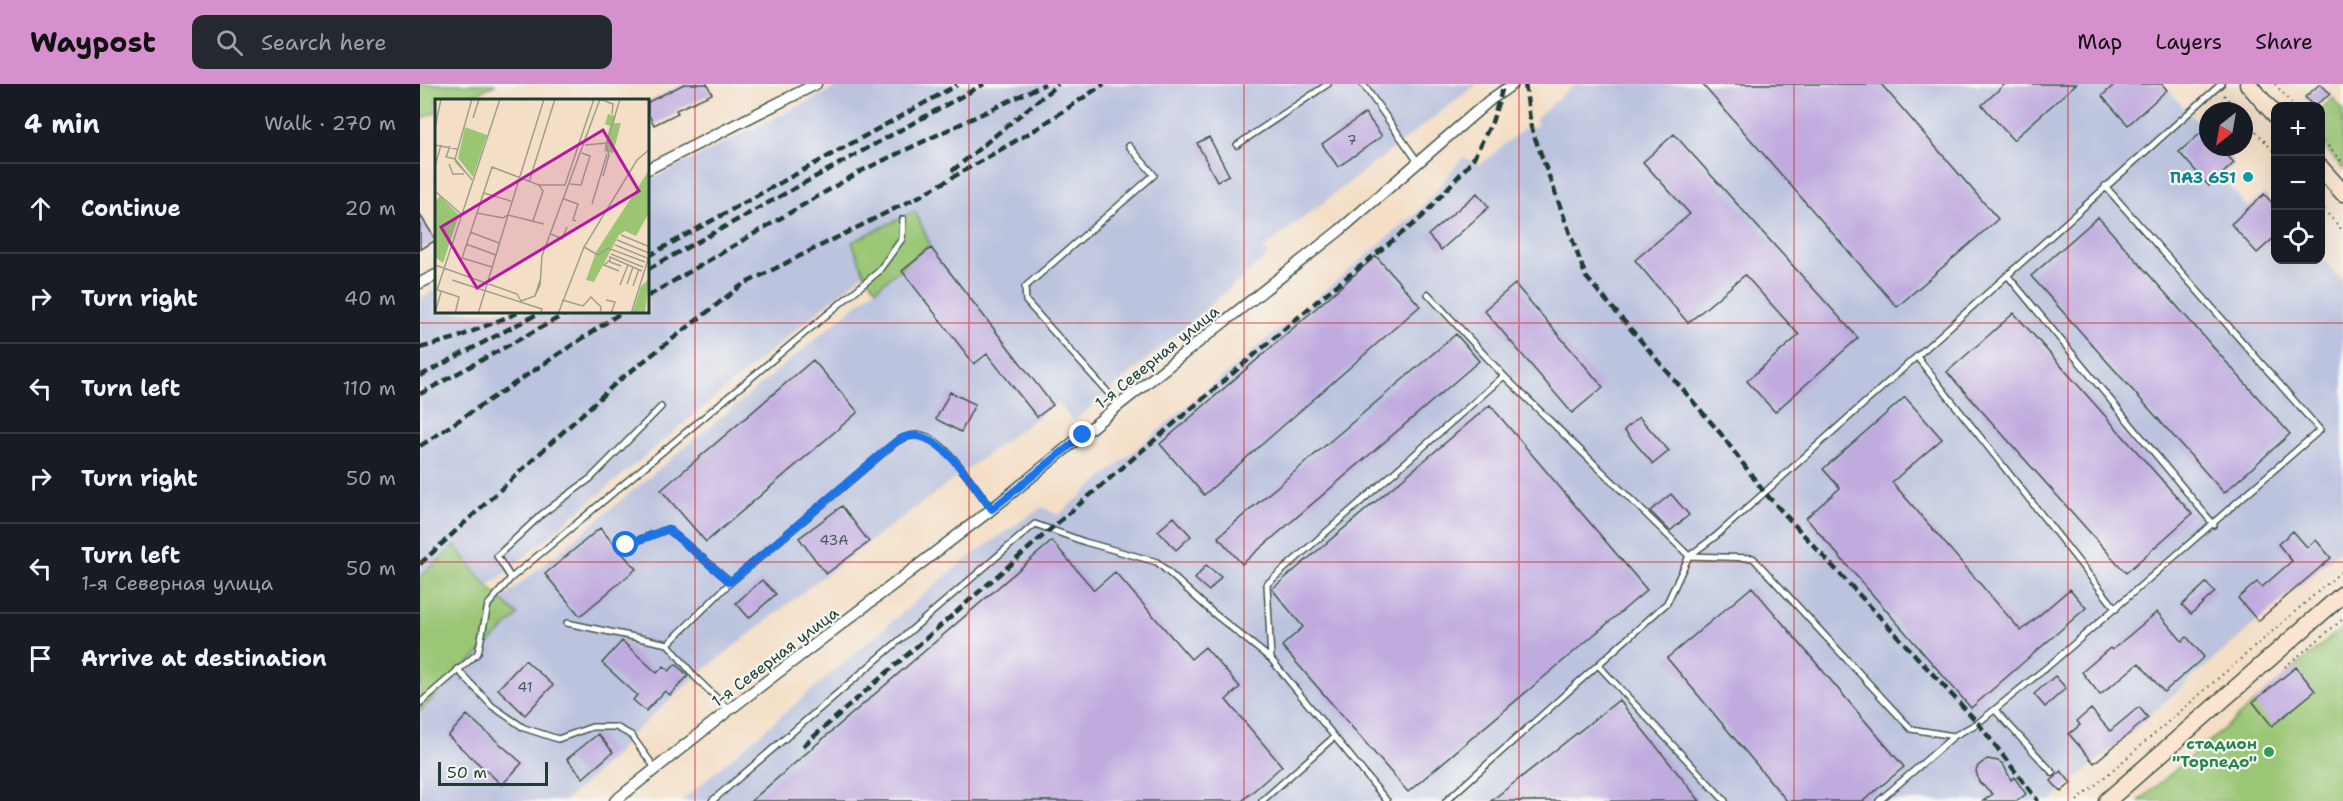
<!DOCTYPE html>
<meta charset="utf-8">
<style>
:root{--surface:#171b24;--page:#242831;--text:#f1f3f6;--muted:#9ea1a6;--line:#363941;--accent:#d690ce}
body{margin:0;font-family:"Shantell Sans",sans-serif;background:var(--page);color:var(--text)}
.controls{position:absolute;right:18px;top:18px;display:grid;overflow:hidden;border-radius:12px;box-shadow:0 6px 24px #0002}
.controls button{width:54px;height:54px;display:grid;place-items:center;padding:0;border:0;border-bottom:2px solid var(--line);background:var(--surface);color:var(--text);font:30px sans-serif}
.compass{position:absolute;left:1779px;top:18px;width:54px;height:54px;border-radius:50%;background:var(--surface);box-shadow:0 6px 24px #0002;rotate:211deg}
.scale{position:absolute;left:18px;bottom:15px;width:110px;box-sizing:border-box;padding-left:6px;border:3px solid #1f3d34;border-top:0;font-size:16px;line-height:21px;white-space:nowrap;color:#1f3d34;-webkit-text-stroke:4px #f6f6f2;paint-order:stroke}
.stop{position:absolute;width:18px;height:18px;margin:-14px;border:4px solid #1a73e8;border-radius:50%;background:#fff}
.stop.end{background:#1a73e8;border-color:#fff;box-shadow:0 2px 6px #0008}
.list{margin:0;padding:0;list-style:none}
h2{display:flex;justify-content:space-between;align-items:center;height:78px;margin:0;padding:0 24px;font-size:26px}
h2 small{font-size:20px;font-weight:400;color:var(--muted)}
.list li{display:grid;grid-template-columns:39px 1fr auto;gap:18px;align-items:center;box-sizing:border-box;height:90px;padding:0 24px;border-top:2px solid var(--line)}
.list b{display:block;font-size:22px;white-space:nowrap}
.list p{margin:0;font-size:20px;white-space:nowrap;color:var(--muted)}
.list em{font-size:20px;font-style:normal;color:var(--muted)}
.icon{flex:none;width:33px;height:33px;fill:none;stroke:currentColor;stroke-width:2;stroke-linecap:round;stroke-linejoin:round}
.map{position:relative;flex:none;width:1923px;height:717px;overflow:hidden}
header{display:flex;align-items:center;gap:36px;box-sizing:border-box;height:84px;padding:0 30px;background:var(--accent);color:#111}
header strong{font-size:28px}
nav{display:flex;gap:33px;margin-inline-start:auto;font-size:21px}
.search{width:420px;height:54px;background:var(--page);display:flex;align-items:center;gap:15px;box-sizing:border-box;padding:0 21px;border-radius:12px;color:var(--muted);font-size:22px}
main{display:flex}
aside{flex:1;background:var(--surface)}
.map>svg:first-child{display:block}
</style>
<header>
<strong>Waypost</strong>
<div class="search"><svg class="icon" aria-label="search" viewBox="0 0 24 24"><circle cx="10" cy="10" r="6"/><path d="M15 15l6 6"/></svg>Search here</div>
<nav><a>Map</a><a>Layers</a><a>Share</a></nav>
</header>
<main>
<aside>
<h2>4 min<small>Walk · 270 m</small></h2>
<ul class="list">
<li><svg class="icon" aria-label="ahead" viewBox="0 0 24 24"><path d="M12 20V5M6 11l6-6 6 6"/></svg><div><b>Continue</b></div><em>20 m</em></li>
<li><svg class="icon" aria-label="right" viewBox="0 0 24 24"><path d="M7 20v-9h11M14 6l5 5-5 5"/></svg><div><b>Turn right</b></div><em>40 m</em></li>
<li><svg class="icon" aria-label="left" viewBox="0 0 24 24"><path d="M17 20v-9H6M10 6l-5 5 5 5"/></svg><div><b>Turn left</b></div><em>110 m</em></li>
<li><svg class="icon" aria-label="right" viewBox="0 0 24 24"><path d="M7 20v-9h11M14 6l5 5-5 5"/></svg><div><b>Turn right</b></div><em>50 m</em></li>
<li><svg class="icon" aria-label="left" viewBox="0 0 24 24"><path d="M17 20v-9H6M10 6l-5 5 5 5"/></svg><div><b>Turn left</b><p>1-я Северная улица</p></div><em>50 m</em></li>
<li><svg class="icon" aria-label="arrive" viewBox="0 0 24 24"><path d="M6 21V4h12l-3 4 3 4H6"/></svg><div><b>Arrive at destination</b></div></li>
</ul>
</aside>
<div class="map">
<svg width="1923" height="717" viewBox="0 0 1923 717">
<rect width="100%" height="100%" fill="#f6f6f2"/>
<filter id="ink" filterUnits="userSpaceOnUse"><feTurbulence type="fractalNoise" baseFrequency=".0167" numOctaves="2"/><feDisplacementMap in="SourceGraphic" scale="12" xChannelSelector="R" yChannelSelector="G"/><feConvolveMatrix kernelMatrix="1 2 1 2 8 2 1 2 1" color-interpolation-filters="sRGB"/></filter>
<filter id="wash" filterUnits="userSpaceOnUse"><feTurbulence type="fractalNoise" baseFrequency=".008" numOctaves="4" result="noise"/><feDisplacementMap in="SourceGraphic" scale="24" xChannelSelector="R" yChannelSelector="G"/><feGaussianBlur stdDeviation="1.35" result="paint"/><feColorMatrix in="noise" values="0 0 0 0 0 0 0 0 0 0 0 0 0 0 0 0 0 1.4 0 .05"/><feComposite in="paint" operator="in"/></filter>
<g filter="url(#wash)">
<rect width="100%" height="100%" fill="#f4dec5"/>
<path fill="#bbc3de" d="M423 0H1057L843 165 848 172 653 338 638 318 406 490 275 593 211 651 197 670 145 717H0V627L98 531 82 515 510 160 494 127 432 158 444 189 68 503 35 462 0 493V215L16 206V228H228V97Z
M1155 0H1483L1485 2 1488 0H1742L1788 49V63H1800L1814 79 1801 92 1828 124 1844 110 1855 123 1856 176H1900L1901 173 1923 198V464L1911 474 1896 456 1887 463 1873 447 1859 460 1872 477 1842 503 1837 498 1818 514 1838 537 1631 717H261L542 478 622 423 638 431 998 128 1043 73 1060 81 1103 45 1117 42 1116 34Z"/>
<path fill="#9ac674" stroke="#5c8254" stroke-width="1.5" d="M0 0H76L43 16H16V28L0 36Z
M1913 14 1923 26V85L1901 59V25Z
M495 127 510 160 456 205 444 189 432 158Z
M35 462 68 503 98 531 0 627V493Z
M1923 543V717H1719Z"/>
<g id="blocks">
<path fill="#c0abdf" d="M264 0H287L292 10 256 26 258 29 234 41 228 29V18Z
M1282 0H1461L1578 135 1477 223Z
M1585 0H1656L1593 56 1562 21Z
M1695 0H1742L1747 6 1708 41 1682 12Z
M1900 0 1911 10 1893 22 1885 13Z
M945 29 962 52 918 83 902 60Z
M1788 43V63H1800L1814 79 1789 102 1759 68Z
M1254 50 1438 254 1355 328 1327 297 1379 251 1325 191 1268 239 1215 176 1270 130 1223 78Z
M789 53 809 91 797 97 777 59Z
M1057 109 1069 123 1021 166 1008 151Z
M1844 110 1856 123V152L1837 169 1811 140Z
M0 131 16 156 0 166Z
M1678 133 1870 350 1804 409 1611 192Z
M511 164 633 321 617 333 567 270 554 280 482 187Z
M956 172 1000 222 784 411 740 360Z
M1095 200 1183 303 1152 329 1064 226Z
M1594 229 1772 430 1706 489 1527 288Z
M1036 250 1059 277 822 480 798 453Z
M393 276 438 328 286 458 241 406Z
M530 308 555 320 541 348 516 335Z
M1485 313 1522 355 1472 398 1601 547 1650 505 1666 524 1551 624 1386 434 1420 404 1403 385Z
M1070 321 1227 506 988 708 862 562 883 543 852 505Z
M1219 333 1249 367 1233 380 1204 346Z
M1251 410 1269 431 1250 447 1230 427Z
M422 422 449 458 406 490 379 454Z
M754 433 771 452 756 466 738 447Z
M180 444 216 485 160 532 125 490Z
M1873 447 1887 463 1896 456 1911 474 1838 537 1818 514 1837 498 1842 503 1872 477 1858 460Z
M632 457 674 506 695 488 771 575 785 563 820 603 806 616 862 682 822 717H331Z
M786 481 801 493 789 507 775 495Z
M342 496 356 510 329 534 316 519Z
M1786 499 1795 508 1771 530 1762 521Z
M1332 503 1484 683 1443 717H1367L1247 574Z
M1737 528 1762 557 1767 553 1784 573 1744 608 1719 579 1680 611 1662 588 1690 564 1692 566Z
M202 557 237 589 244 582 249 587 256 580 268 592 250 611 245 607 226 627 213 616 217 611 182 579Z
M105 576 133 601 105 631 78 605Z
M1876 583 1895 607 1852 642 1833 618Z
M1635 592 1646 604 1625 623 1614 610Z
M1199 616 1280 717H1071Z
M1719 623 1728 634 1674 679 1649 650 1660 641 1657 637 1671 625 1690 647Z
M47 631 102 679 82 701 28 652Z
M178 650 193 668 163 694 147 675Z
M1567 675 1578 677 1583 680 1591 696 1594 693 1606 710 1597 717H1563L1573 710 1559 698 1556 687 1558 682Z
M1641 687 1651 699 1641 708 1631 697Z"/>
</g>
</g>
<g filter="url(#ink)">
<use href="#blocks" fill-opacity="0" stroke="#3f554a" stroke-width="1.5"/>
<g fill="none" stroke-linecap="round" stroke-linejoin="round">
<g stroke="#3f554a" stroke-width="8">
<path id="lane" d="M943 0 998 78
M817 61 908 0
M1588 192 1794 441
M1008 210 1084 292 1269 472 1296 452 1801 0
M1497 273 1696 525
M699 321 606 217 605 203 734 91 709 62
M206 461 248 445 311 498
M91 494 458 188 482 155 483 135
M147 539 248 560
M1178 581 1305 717
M37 585 72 622 104 644 138 655 172 643H196L211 651 235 684
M0 619 58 569 68 521 91 494 77 472 122 430 171 394 241 323
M309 626 275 593 248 560 311 498 477 357C485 353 496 349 505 352 527 358 557 407 572 425
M1575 626 1633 689
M292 717 615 440 665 458 737 478 792 528 851 575
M842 717 914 653
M967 717 851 575 847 500 1084 292
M1026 717 1247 519 1269 472 1333 474 1491 645 1534 652 1558 639 1632 579 1900 346 1685 102
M1459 717 1534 652"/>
</g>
<g stroke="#3f554a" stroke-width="13">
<path id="street" d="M228 85 396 0
M0 199 16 191
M195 717 309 626 572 425 699 321 920 146 1070 16 1093 0"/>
</g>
<g stroke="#3f554a" stroke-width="19">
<path id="secondary" d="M1828 0 1856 32
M1900 83 1923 109
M1687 717 1923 510"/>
</g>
<path stroke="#3f554a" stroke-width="2" stroke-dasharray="1.5 4.5" stroke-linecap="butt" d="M1855 0 1874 22
M1804 11 1818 27
M1824 34 1856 70
M1900 53 1923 79
M1900 121 1923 147
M1865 583 1923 535
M1657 717 1923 486"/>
<use href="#lane" stroke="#fff" stroke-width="5"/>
<use href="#street" stroke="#fff" stroke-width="10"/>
<use href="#secondary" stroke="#fce5cf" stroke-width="16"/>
<path stroke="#1f3d34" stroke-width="4.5" stroke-dasharray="9 4.5" stroke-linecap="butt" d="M1105 0 1111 43 1166 193 1301 350 1344 408 1558 639 1618 717
M532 87 638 0
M228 172 537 1
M228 185 564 0
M228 212 441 87 625 0
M0 264 36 254 100 228
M0 292 121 228
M0 310 149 228
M0 362 202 228
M0 480 197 298 322 201 502 111 618 44 684 0
M383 662 641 436 902 213 1002 133 1052 77 1072 38 1084 0"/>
</g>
</g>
<g fill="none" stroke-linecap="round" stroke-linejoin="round" filter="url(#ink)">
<path stroke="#1a73e8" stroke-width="8" d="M206 461 248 445 310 498 455 375C465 367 474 357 485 353 519 342 553 402 572 425L663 351"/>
</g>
<path fill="none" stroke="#d62828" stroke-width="1.5" stroke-opacity="0.55" d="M275 0V717M549 0V717M824 0V717M1099 0V717M1374 0V717M1648 0V717M0 239H1923M0 478H1923"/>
<circle fill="#0f9aa8" stroke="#f6f6f2" stroke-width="2" cx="1828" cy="93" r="6"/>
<circle fill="#2e9e5b" stroke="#f6f6f2" stroke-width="2" cx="1849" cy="668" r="6"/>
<g text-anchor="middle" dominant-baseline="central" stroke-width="4.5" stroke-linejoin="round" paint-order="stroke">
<g font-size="14" fill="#47585f">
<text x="932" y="56">7</text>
<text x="414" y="456">43А</text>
<text x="105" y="603">41</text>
</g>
<g font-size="16" font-weight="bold" fill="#0d838f" stroke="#f6f6f2" text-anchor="end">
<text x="1816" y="93">ПАЗ 651</text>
</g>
<g font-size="16" fill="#1f3d34" stroke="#f6f6f2">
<text transform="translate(737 273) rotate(-39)">1-я Северная улица</text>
<text transform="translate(355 573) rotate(-37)">1-я Северная улица</text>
</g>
<g font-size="16" font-weight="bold" fill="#27864d" stroke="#f6f6f2" text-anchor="end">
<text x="1837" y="659">стадион<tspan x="1837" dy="18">"Торпедо"</tspan></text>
</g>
</g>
<g transform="translate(15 15)">
<rect width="214" height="214" fill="#f4dec5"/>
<path d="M173 15 181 17 179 24H186L178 54 169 52 175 27 170 25ZM30 28 52 36 38 78 23 59ZM214 71V114L201 137 190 132 184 136 159 183 151 181 161 153ZM5 97 24 116 8 164 0 158V103ZM214 180 210 214 197 215 206 187Z" fill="#9ac674"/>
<path fill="none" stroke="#9f9e8b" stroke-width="1.5" d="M37 0 20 60 37 81M165 0 178 5 177 15M38 19 44 0M0 29 6 0M0 46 22 50M150 46 172 44M15 47 11 58 20 60M20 62 34 77M14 65 18 75H29M0 67 6 46M168 77 174 56 171 46 185 0M94 83 120 0M135 85 146 86 155 57 147 54M104 86H130L159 0M0 92 26 115M49 94 76 102M129 100 143 105 138 121 141 122M157 105 172 55M42 114 57 68 104 86 108 92 98 122M35 133 64 144M116 135 127 140 132 128M186 136 215 148M182 141 214 154M31 145 61 156M180 146 212 159M149 148 163 156 173 149 210 163M176 155 208 168M175 161 169 166 184 172M0 166 82 195 86 202M186 167 175 163V158L207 172M57 168 27 159 42 114 68 119 73 116 109 0M17 181 107 210 105 215M192 185 198 168M185 186 193 166M198 187 204 170M0 190 24 198 20 215M2 191 65 0M100 197 106 178M127 201 148 207 156 198 166 208 165 215M171 201 180 203 176 215M86 202 100 197 105 186 107 157 165 0M0 214 6 193M43 215 73 116 109 125M123 215 149 148 202 61 215 50M196 215 215 154"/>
<path fill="#b5179e" fill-opacity="0.15" stroke="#b5179e" stroke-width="3" d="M168 31 204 92 42 189 6 128Z"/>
<rect width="214" height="214" fill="none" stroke="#1f3d34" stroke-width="3"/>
</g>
</svg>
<div class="controls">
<button>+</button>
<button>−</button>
<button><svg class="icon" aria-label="locate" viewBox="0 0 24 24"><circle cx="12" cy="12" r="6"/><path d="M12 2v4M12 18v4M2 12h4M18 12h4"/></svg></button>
</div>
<svg class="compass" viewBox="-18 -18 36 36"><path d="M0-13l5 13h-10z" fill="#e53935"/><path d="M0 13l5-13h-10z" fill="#9ea1a6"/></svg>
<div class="scale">50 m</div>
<div class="stop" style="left:206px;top:461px"></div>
<div class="stop end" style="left:663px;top:351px"></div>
</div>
</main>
